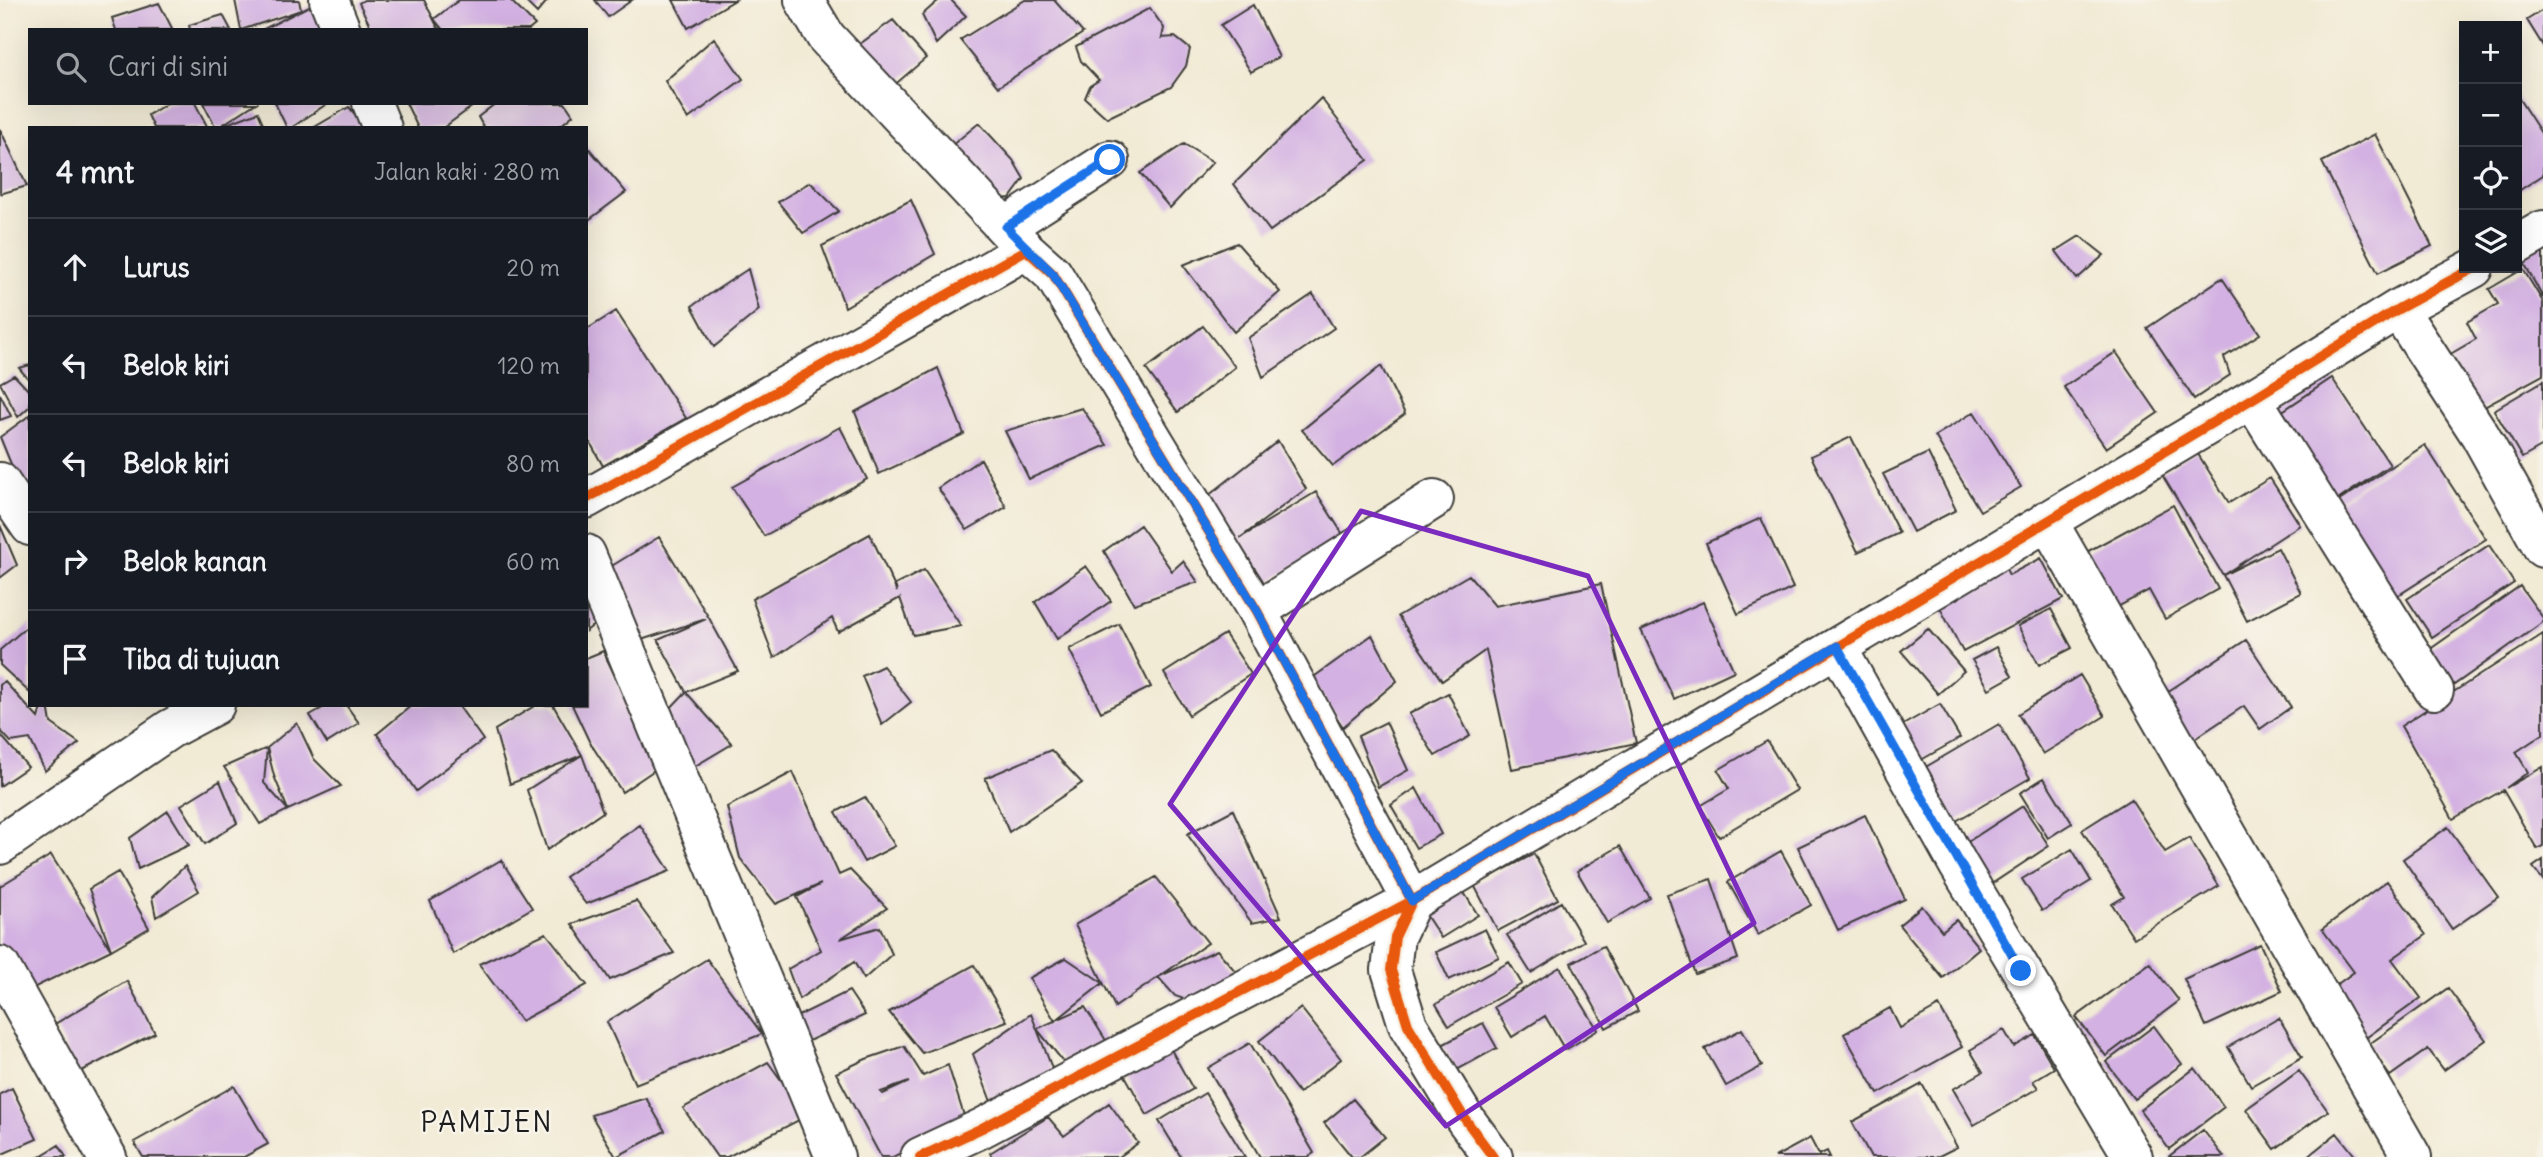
<!DOCTYPE html>
<html lang="id">
<meta charset="utf-8">
<style>
:root{--surface:#171b24;--page:#20242c;--text:#f1f3f6;--muted:#9ea1a6;--line:#363941}
body{margin:0;font-family:Delius,sans-serif;background:var(--page);color:var(--text)}
.controls{position:absolute;right:21px;top:21px;display:grid;overflow:hidden;border-radius:0px;box-shadow:0 7px 28px #0002}
.controls button{width:63px;height:63px;display:grid;place-items:center;padding:0;border:0;border-bottom:2px solid var(--line);background:var(--surface);color:var(--text);font:35px sans-serif}
.stop{position:absolute;width:21px;height:21px;margin:-16px;border:5px solid #1a73e8;border-radius:50%;background:#fff}
.stop.end{background:#1a73e8;border-color:#fff;box-shadow:0 2px 7px #0008}
.list{margin:0;padding:0;list-style:none}
h2{display:flex;justify-content:space-between;align-items:center;height:91px;margin:0;padding:0 28px;font-size:30px}
h2 small{font-size:23px;font-weight:400;color:var(--muted)}
.list li{display:grid;grid-template-columns:46px 1fr auto;gap:21px;align-items:center;box-sizing:border-box;height:98px;padding:0 28px;border-top:2px solid var(--line)}
.list b{display:block;font-size:26px;white-space:nowrap}
.list em{font-size:23px;font-style:normal;color:var(--muted)}
.icon{flex:none;width:38px;height:38px;fill:none;stroke:currentColor;stroke-width:2;stroke-linecap:round;stroke-linejoin:round}
.map{position:relative;flex:none;width:2543px;height:1157px;overflow:hidden}
.search{position:absolute;background:var(--surface);box-shadow:0 7px 28px #0002;left:28px;top:28px;width:560px;height:77px;display:flex;align-items:center;gap:18px;box-sizing:border-box;padding:0 24px;border-radius:0px;color:var(--muted);font-size:26px}
.panel{position:absolute;background:var(--surface);box-shadow:0 7px 28px #0002;left:28px;top:126px;width:560px;height:581px;border-radius:0px}
.map>svg:first-child{display:block}
</style>
<div class="map">
<svg width="2543" height="1157" viewBox="0 0 2543 1157">
<rect width="100%" height="100%" fill="#f7f3e8"/>
<filter id="ink" filterUnits="userSpaceOnUse"><feTurbulence type="fractalNoise" baseFrequency=".0143" numOctaves="2"/><feDisplacementMap in="SourceGraphic" scale="14" xChannelSelector="R" yChannelSelector="G"/><feConvolveMatrix kernelMatrix="1 2 1 2 8 2 1 2 1" color-interpolation-filters="sRGB"/></filter>
<filter id="wash" filterUnits="userSpaceOnUse"><feTurbulence type="fractalNoise" baseFrequency=".00686" numOctaves="4" result="noise"/><feDisplacementMap in="SourceGraphic" scale="28" xChannelSelector="R" yChannelSelector="G"/><feGaussianBlur stdDeviation="1.57" result="paint"/><feColorMatrix in="noise" values="0 0 0 0 0 0 0 0 0 0 0 0 0 0 0 0 0 1.4 0 .05"/><feComposite in="paint" operator="in"/></filter>
<g filter="url(#wash)">
<rect width="100%" height="100%" fill="#f1ead4"/>
<g id="blocks">
<path fill="#d3b1e2" fill-rule="evenodd" d="M235 0H299L301 10 241 30Z
M364 0H424L439 30H372L359 3Z
M459 0H510L535 25 529 30H443L434 19Z
M524 0H548L537 13Z
M595 0H632L608 17Z
M673 0H735L688 28Z
M939 0H951L966 16 936 44 922 15Z
M1025 0H1054L1083 33 998 87 960 40Z
M159 3 173 30H116L112 18Z
M1253 5 1279 57 1251 72 1221 25Z
M309 6 324 30H262Z
M1150 8 1164 28 1162 38 1175 37 1190 49 1186 66 1171 87 1107 118 1085 98 1090 86 1099 80 1081 61 1076 47Z
M2543 10V46L2527 20Z
M223 15 231 30H190L189 25Z
M893 20 926 58 891 88 853 49Z
M714 38 743 79 688 119 665 81Z
M2517 96 2543 136V175L2517 192Z
M1321 98 1368 160 1270 231 1234 184Z
M168 103H195L208 128H154L148 115Z
M203 103H256L219 127 258 112 265 128H216Z
M275 103H328L291 128H287Z
M406 103H477L443 128H418Z
M496 103H565L573 115 558 128H484L478 117Z
M349 107 366 128H313Z
M979 123 1013 160 1024 179 1010 198 993 200 946 150Z
M0 129 27 186 0 194Z
M2375 134 2432 246 2378 273 2322 162Z
M1184 144 1213 162 1170 208 1140 173Z
M586 145 626 192 586 222Z
M810 182 839 211 803 233 778 202Z
M911 200 935 254 845 307 822 246Z
M2080 236 2104 255 2077 279 2056 251Z
M1237 243 1280 292 1234 332 1183 265Z
M2543 244V298L2521 257Z
M748 269 759 310 714 347 692 306Z
M2523 269 2543 302V375L2479 410 2447 356 2476 339 2467 322 2498 304 2489 289Z
M2222 278 2260 334 2224 357 2230 375 2194 399 2147 328Z
M1313 294 1334 328 1263 377 1248 338Z
M616 311 686 418 603 466 586 435V330Z
M1203 326 1235 367 1178 412 1146 369Z
M2116 352 2158 413 2106 448 2064 387Z
M30 365V381L19 368Z
M1381 366 1405 414 1333 466 1302 430Z
M938 368 964 434 879 474 855 412Z
M14 375 30 392V406L18 417 0 383Z
M2332 378 2390 465 2333 503 2275 416Z
M2543 381V446L2522 458 2494 410Z
M0 394 11 416 0 420Z
M1082 408 1107 445 1029 479 1005 431Z
M1974 412 2021 487 1980 511 1935 436Z
M30 415V484L22 491 0 437Z
M840 427 867 479 764 536 732 487Z
M1851 437 1899 533 1858 552 1811 456Z
M1278 441 1306 489 1240 538 1316 492 1344 536 1265 584 1208 496Z
M2425 445 2486 539 2394 598 2333 505Z
M2196 451 2229 503 2270 478 2300 525 2223 575 2278 548 2301 593 2247 621 2223 575 2161 473Z
M1928 453 1956 510 1913 532 1883 474Z
M981 459 1006 507 967 530 938 488Z
M2173 505 2218 589 2165 619 2149 590 2112 610 2081 555Z
M1761 518 1793 588 1738 614 1706 543Z
M0 525 17 565 0 578Z
M1140 525 1172 571 1183 561 1198 582 1134 604 1104 551Z
M870 534 897 592 895 585 924 570 961 626 913 635 900 598 838 632 832 618 774 658 752 599Z
M659 537 709 618 738 671 686 692 658 640 706 619 641 640 597 575Z
M2489 545 2514 583 2432 637 2407 599Z
M2041 558 2063 599 1963 652 1937 602 2005 567 2009 575Z
M1086 566 1111 601 1057 639 1035 602Z
M1469 575 1495 606 1601 584 1636 743 1512 769 1486 650 1442 681 1398 616Z
M2520 586 2543 618V622L2454 685 2429 650Z
M586 596 604 617 586 631Z
M1703 602 1734 671 1674 699 1641 630Z
M2051 609 2072 648 2039 665 2018 626Z
M30 624V693L0 665V650Z
M1119 624 1151 687 1101 712 1069 649Z
M1928 629 1964 671 1938 694 1901 651Z
M1225 634 1251 674 1189 715 1164 673Z
M2543 634V734L2516 752 2528 772 2506 788 2543 767V846L2537 849 2503 790 2453 819 2401 726Z
M1372 635 1397 681 1343 727 1311 679Z
M2246 640 2291 707 2260 729 2244 706 2188 743 2158 698Z
M1996 647 2012 676 1989 689 1972 660Z
M603 651 659 767 622 792 589 741 572 705H586V658Z
M883 666 911 702 882 725 862 676Z
M2080 675 2105 716 2043 754 2018 714Z
M4 681 38 718 42 705H48L51 723 79 743 45 771 30 739 11 742 0 730V685Z
M686 692 732 744 690 769 664 715Z
M1448 693 1470 736 1435 756 1409 714Z
M1940 704 1960 738 1914 764 1894 730Z
M328 705H346L359 723 327 743 310 715Z
M412 705H458L483 740 416 791 377 734Z
M536 705H553L582 755 603 812 547 850 527 790 582 755 510 784 495 730Z
M1386 722 1408 770 1378 787 1358 736Z
M297 723 314 759 341 786 288 810 274 776 267 748Z
M1999 724 2030 778 1956 821 1924 768Z
M0 734 28 767 0 786Z
M1767 741 1797 790 1719 837 1700 806 1729 789 1718 770Z
M267 748 264 783 288 810 260 824 224 767Z
M1051 750 1082 783 1009 832 985 778Z
M793 772 839 875 850 870 887 908 840 939 880 927 892 954 864 979 854 962 799 999 788 969 821 950 797 897 821 884 776 904 740 858 727 807Z
M2044 778 2072 823 2048 838 2020 793Z
M220 781 237 823 205 844 181 805Z
M1416 788 1441 834 1416 848 1391 805Z
M865 797 895 846 864 862 836 812Z
M2131 799 2165 852 2189 838 2219 886 2134 938 2112 904 2124 897 2082 830Z
M2023 806 2049 846 1990 885 1963 845Z
M1233 810 1281 917 1252 923 1187 834Z
M168 811 189 845 138 869 130 838Z
M1865 815 1905 899 1838 930 1798 847Z
M640 825 670 871 586 904 565 877Z
M2448 827 2498 897 2452 929 2403 859Z
M1620 846 1650 898 1607 923 1577 871Z
M2072 849 2091 881 2042 911 2022 879Z
M1781 851 1811 905 1758 935 1728 882Z
M1534 854 1558 899 1498 931 1474 885Z
M51 855 111 950 25 992 0 950V886Z
M501 860 532 908 453 954 430 901Z
M2543 860V880L2533 867Z
M185 866 199 891 156 917 152 897Z
M118 872 149 928 111 950 89 889Z
M1156 877 1208 943 1115 1007 1075 925Z
M1711 879 1738 959 1695 974 1667 894Z
M2387 881 2426 935 2392 959 2421 998 2363 1040 2328 991 2354 972 2322 929Z
M1463 891 1478 915 1441 938 1426 915Z
M636 901 674 953 610 980 572 924Z
M1561 902 1584 941 1531 973 1507 935Z
M1922 906 1942 931 1956 920 1979 948 1943 978 1899 925Z
M1485 929 1499 957 1449 980 1436 952Z
M546 933 587 985 521 1021 479 964Z
M2260 944 2282 991 2206 1026 2184 979Z
M1603 946 1638 1011 1606 1028 1571 963Z
M1217 950 1238 974 1195 1003 1175 996 1158 977Z
M1066 958 1103 983 1055 1021 1029 978Z
M707 959 762 1034 635 1084 607 1022Z
M1509 962 1522 984 1449 1026 1436 1004Z
M2150 963 2179 1001 2106 1056 2076 1017Z
M974 965 1007 1021 922 1053 889 1012Z
M1560 967 1598 1030 1565 1050 1545 1016 1512 1037 1494 1007Z
M127 981 155 1033 76 1074 55 1024Z
M2448 988 2486 1040 2444 1070 2428 1049 2390 1076 2368 1045Z
M849 991 865 1015 804 1043 796 1017Z
M1939 1006 1962 1047 1878 1094 1844 1034 1890 1008 1900 1028Z
M1085 1007 1112 1050 1070 1070 1037 1029 1055 1076 992 1104 973 1054 1031 1014 1037 1029Z
M1301 1008 1341 1059 1299 1093 1259 1041Z
M2279 1018 2302 1057 2251 1086 2228 1047Z
M1483 1023 1497 1048 1457 1070 1442 1045Z
M2154 1026 2182 1064 2134 1099 2106 1062Z
M1742 1029 1762 1066 1726 1086 1705 1049Z
M2004 1030 2014 1047 2035 1035 2054 1068 2033 1081 2038 1088 1974 1125 1953 1089 1983 1072 1970 1050Z
M1250 1043 1314 1153 1308 1157H1260L1208 1068Z
M904 1046 923 1076 948 1065 965 1119 893 1157H881L836 1073 866 1059ZM909 1082 883 1094 881 1092Z
M1169 1046 1193 1089 1147 1115 1123 1072Z
M768 1062 807 1116 727 1157H717L683 1108Z
M2195 1068 2224 1107 2169 1149 2140 1110Z
M2299 1071 2328 1111 2275 1149 2246 1109Z
M1922 1084 1957 1147 1937 1157H1871L1852 1122Z
M234 1086 268 1144 244 1157H143L134 1142Z
M12 1088 37 1139 0 1155V1094Z
M1205 1093 1245 1157H1181L1159 1121Z
M646 1098 665 1131 616 1157 591 1115Z
M1353 1099 1385 1137 1360 1157H1352L1324 1123Z
M1109 1103 1138 1143 1119 1157H992L990 1153 1048 1117 1064 1136Z
M2203 1130 2224 1157H2168Z
M2337 1133 2356 1157H2307Z
M1810 1138 1819 1155 1827 1151 1830 1157H1775Z
M59 1145 66 1157H39Z"/>
</g>
</g>
<g filter="url(#ink)">
<use href="#blocks" fill-opacity="0" stroke="#3c3b38" stroke-width="2"/>
<g fill="none" stroke-linecap="round" stroke-linejoin="round">
<g stroke="#3c3b38" stroke-width="42">
<path id="street" d="M329 0 341 30
M804 0 826 37 1026 250
M372 103 382 128
M1005 227 1110 160
M2517 245 2543 230
M2398 309 2480 435 2543 548
M2252 399 2434 690
M0 482 30 526
M586 499 1026 250 1053 274 1257 611 1412 901 1395 937 1391 970 1408 1025 1465 1119 1493 1157
M2047 520 2412 1157
M586 554 835 1157
M1257 611 1434 499
M1837 647 1959 866 2133 1157
M0 845 170 729 215 705
M0 966 107 1157
M920 1157 982 1128 1412 901 2252 399 2398 309 2474 268"/>
</g>
<use href="#street" stroke="#fff" stroke-width="38"/>
<g stroke="#f7f3e8" stroke-width="15">
<path id="cycleway" d="M586 499 1026 250 1053 274 1257 611 1412 901 1395 937 1391 970 1408 1025 1465 1119 1493 1157
M920 1157 982 1128 1412 901 2252 399 2398 309 2474 268"/>
</g>
<use href="#cycleway" stroke="#e8590c" stroke-width="10"/>
</g>
</g>
<g fill="none" stroke-linecap="round" stroke-linejoin="round" filter="url(#ink)">
<path stroke="#1a73e8" stroke-width="9" d="M1110 160 1006 227 1053 274 1257 611 1412 901 1837 646 2021 971"/>
</g>
<path fill="none" stroke="#7b2cbf" stroke-width="5" stroke-linejoin="round" d="M1361 511 1588 576 1754 923 1446 1126 1170 804Z"/>
<g text-anchor="middle" dominant-baseline="central" stroke-width="5" stroke-linejoin="round" paint-order="stroke">
<g font-size="28" letter-spacing="2" fill="#1c1c1c" stroke="#f7f3e8">
<text x="487" y="1122">PAMIJEN</text>
</g>
</g>
</svg>
<div class="controls">
<button>+</button>
<button>−</button>
<button><svg class="icon" aria-label="locate" viewBox="0 0 24 24"><circle cx="12" cy="12" r="6"/><path d="M12 2v4M12 18v4M2 12h4M18 12h4"/></svg></button>
<button><svg class="icon" aria-label="layers" viewBox="0 0 24 24"><path d="M12 4l9 5-9 5-9-5zM3 14l9 5 9-5"/></svg></button>
</div>
<div class="stop" style="left:1110px;top:160px"></div>
<div class="stop end" style="left:2021px;top:971px"></div>
<div class="search"><svg class="icon" aria-label="search" viewBox="0 0 24 24"><circle cx="10" cy="10" r="6"/><path d="M15 15l6 6"/></svg>Cari di sini</div>
<section class="panel">
<h2>4 mnt<small>Jalan kaki · 280 m</small></h2>
<ul class="list">
<li><svg class="icon" aria-label="ahead" viewBox="0 0 24 24"><path d="M12 20V5M6 11l6-6 6 6"/></svg><div><b>Lurus</b></div><em>20 m</em></li>
<li><svg class="icon" aria-label="left" viewBox="0 0 24 24"><path d="M17 20v-9H6M10 6l-5 5 5 5"/></svg><div><b>Belok kiri</b></div><em>120 m</em></li>
<li><svg class="icon" aria-label="left" viewBox="0 0 24 24"><path d="M17 20v-9H6M10 6l-5 5 5 5"/></svg><div><b>Belok kiri</b></div><em>80 m</em></li>
<li><svg class="icon" aria-label="right" viewBox="0 0 24 24"><path d="M7 20v-9h11M14 6l5 5-5 5"/></svg><div><b>Belok kanan</b></div><em>60 m</em></li>
<li><svg class="icon" aria-label="arrive" viewBox="0 0 24 24"><path d="M6 21V4h12l-3 4 3 4H6"/></svg><div><b>Tiba di tujuan</b></div></li>
</ul>
</section>
</div>
